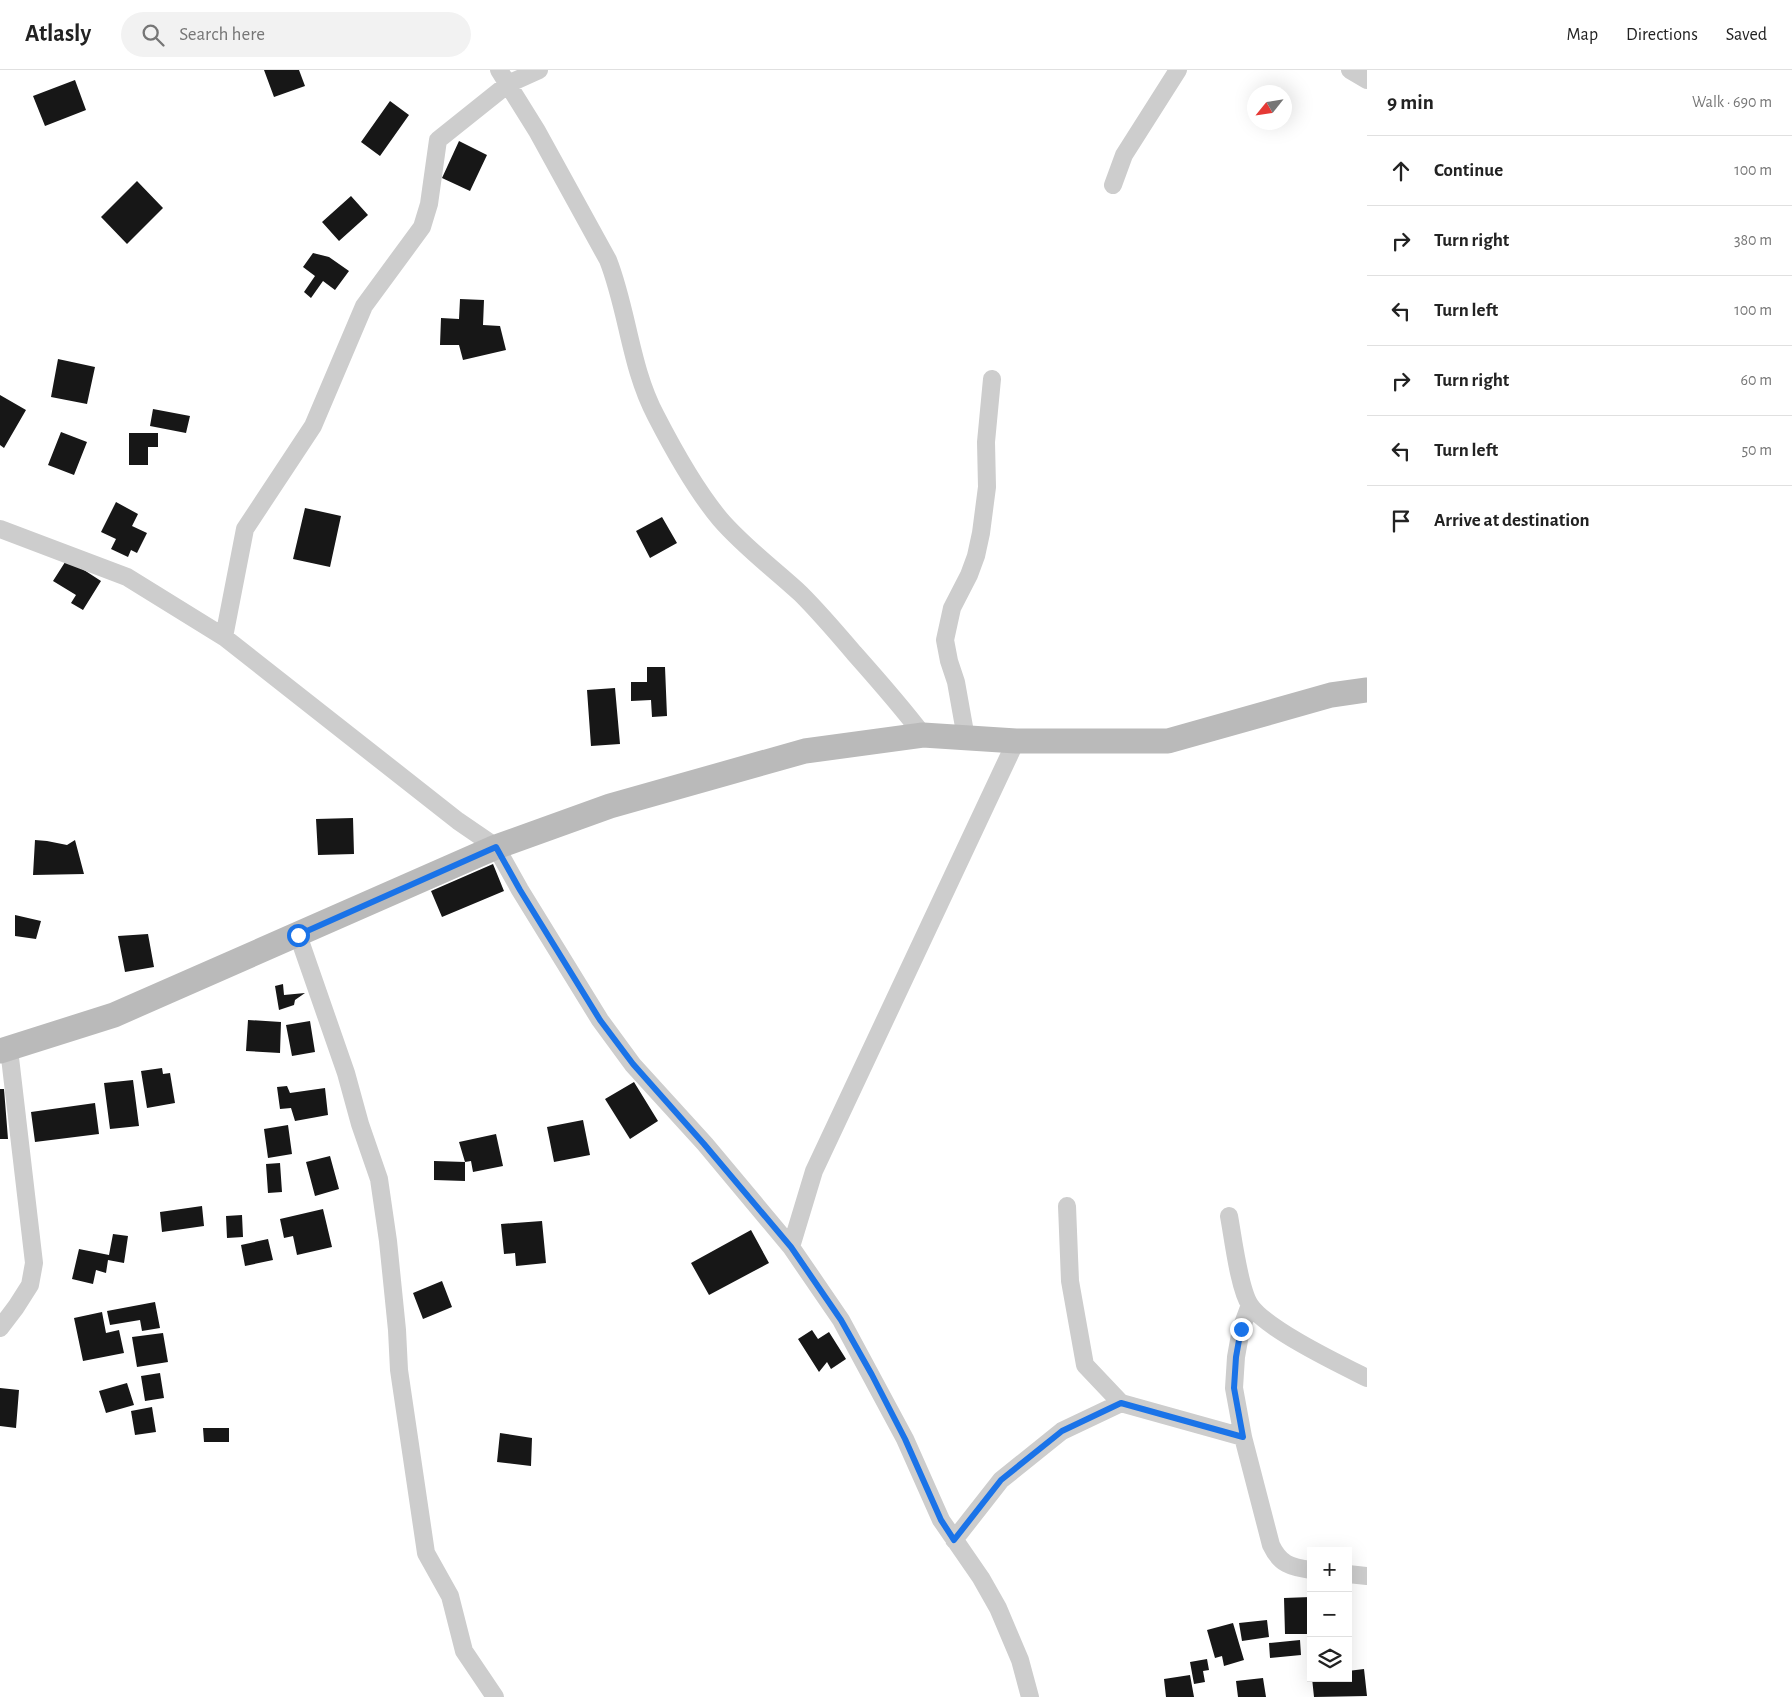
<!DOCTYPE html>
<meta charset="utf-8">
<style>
:root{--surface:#fff;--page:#f2f2f2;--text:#222;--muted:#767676;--line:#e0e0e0}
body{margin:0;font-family:"Alegreya Sans",sans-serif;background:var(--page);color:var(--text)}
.controls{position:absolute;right:15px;bottom:15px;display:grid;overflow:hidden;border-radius:0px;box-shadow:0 5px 20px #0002}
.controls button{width:45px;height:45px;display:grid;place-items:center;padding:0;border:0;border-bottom:1px solid var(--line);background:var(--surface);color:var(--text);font:25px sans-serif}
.compass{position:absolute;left:1247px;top:15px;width:45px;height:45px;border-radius:50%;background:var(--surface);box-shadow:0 5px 20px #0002;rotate:240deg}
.stop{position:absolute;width:15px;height:15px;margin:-11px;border:4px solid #1a73e8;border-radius:50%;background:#fff}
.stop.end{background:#1a73e8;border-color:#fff;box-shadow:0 1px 5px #0008}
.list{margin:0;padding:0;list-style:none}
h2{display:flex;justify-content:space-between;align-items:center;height:65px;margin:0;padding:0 20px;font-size:21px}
h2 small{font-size:16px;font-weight:400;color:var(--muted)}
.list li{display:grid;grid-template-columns:32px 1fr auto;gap:15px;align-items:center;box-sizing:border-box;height:70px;padding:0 20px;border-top:1px solid var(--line)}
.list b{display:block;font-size:19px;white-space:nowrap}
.list em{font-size:16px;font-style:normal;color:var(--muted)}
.icon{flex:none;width:28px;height:28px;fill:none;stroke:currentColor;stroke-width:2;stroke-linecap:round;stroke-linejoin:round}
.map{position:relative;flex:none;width:1367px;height:1627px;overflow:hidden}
header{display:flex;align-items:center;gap:30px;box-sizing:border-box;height:70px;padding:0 25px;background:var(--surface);border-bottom:1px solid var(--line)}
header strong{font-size:24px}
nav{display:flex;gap:28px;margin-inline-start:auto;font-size:18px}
.search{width:350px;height:45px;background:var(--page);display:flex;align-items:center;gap:12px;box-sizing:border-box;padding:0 18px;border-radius:28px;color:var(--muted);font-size:19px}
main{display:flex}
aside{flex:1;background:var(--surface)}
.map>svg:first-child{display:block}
</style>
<header>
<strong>Atlasly</strong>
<div class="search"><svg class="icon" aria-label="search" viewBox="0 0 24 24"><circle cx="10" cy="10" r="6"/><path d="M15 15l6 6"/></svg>Search here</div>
<nav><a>Map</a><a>Directions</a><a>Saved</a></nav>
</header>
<main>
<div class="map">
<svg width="1367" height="1627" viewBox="0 0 1367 1627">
<rect width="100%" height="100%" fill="#fff"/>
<path fill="#171717" d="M264 0H299L305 16 274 27Z
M75 10 86 40 45 56 33 26Z
M390 31 409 45 380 86 361 72Z
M459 71 487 85 470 121 442 108Z
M137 111 163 138 127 174 101 147Z
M351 126 368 145 339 171 322 152Z
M313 183 329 187 349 201 335 220 323 211 311 228 304 222 315 206 303 197Z
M460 229 484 230 483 255 500 256 506 280 463 290 459 275H440L441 248 459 249Z
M58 289 95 297 87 334 51 327Z
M0 325 26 340 4 378 0 375Z
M153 339 190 346 186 363 150 356Z
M61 362 87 372 74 405 48 395Z
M129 363H158V377H148V395H129Z
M116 432 138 444 132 456 147 463 137 483 131 480 128 487 111 479 116 469 101 462Z
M305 438 341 446 330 497 293 489Z
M662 447 677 473 650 488 636 461Z
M67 489 101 511 83 540 71 533 76 525 53 511Z
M647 597H665L667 646 652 647 651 630 631 631V612H647Z
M615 618 620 674 591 676 587 620Z
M353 748 354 784 318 785 316 749Z
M35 770 47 771 67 775 75 770 84 804 33 805Z
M493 794 504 821 442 847 431 821Z
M15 845 41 851 36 869 15 866Z
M148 864 154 897 125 902 118 866Z
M283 914 284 925 305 923 295 930 294 935 279 940 275 916Z
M248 950 281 952 280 983 246 981Z
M310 951 315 982 292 986 286 955Z
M162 998 163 1004 170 1003 175 1033 147 1038 141 1001Z
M133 1010 139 1056 110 1059 104 1013Z
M634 1012 658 1051 630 1069 605 1029Z
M287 1016 290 1023 325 1018 328 1045 295 1051 291 1038 280 1039 277 1017Z
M0 1019H4L8 1069H0Z
M95 1033 99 1064 35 1072 31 1042Z
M583 1050 590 1085 554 1092 547 1057Z
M288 1055 292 1084 268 1088 264 1059Z
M496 1064 503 1096 473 1102 471 1091 465 1092 459 1072Z
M330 1086 339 1119 315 1126 306 1092Z
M434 1091 465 1092V1111L434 1110Z
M280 1093 282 1122 268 1123 266 1094Z
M202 1136 204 1156 162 1162 160 1142Z
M323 1139 332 1177 297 1185 293 1166 284 1168 280 1149Z
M242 1145 243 1167 227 1168 226 1146Z
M542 1151 546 1193 516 1196 515 1183 504 1184 501 1154Z
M751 1160 769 1193 709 1225 691 1193Z
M113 1164 128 1166 124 1193 108 1190 106 1203 96 1200 93 1214 72 1209 79 1179 109 1185Z
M268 1169 273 1190 245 1196 241 1175Z
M442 1211 452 1237 423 1249 413 1223Z
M155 1232 160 1258 142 1261 140 1250 110 1255 107 1241Z
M102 1242 106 1263 119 1260 124 1283 83 1291 74 1248Z
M812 1260 818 1269 829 1262 846 1289 831 1299 827 1292 819 1302 798 1269Z
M163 1263 168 1292 137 1297 132 1267Z
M160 1303 164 1328 145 1331 141 1306Z
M127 1313 134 1335 106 1343 99 1321Z
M0 1318 19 1320 16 1358 0 1356Z
M152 1337 156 1362 135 1365 131 1341Z
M203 1358H229V1372H204Z
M500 1363 532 1368 531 1396 497 1392Z
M1311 1527V1564H1285L1284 1528Z
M1267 1550 1269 1567 1242 1571 1239 1553Z
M1233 1553 1244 1590 1224 1596 1222 1586 1215 1588 1207 1560Z
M1300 1570 1301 1585 1270 1588 1269 1573Z
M1207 1589 1209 1600 1203 1601 1205 1612 1194 1614 1190 1592Z
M1364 1599 1367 1626 1314 1627 1312 1608H1348V1601Z
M1190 1605 1194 1627H1166L1164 1609Z
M1263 1608 1266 1627H1238L1236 1611Z"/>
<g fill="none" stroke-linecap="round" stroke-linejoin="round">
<path stroke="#cdcdcd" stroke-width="18" d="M499 0 537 61 608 190C628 241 630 297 656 346 674 381 695 419 720 449 744 477 774 499 801 524 820 543 837 563 854 583 878 610 901 636 923 665
M1350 0 1367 10
M1113 115 1124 85 1178 0
M0 459 127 507 224 567 458 751 496 777 520 820 600 950 633 995 705 1074 791 1177 841 1250 905 1369 941 1450 981 1508 998 1538 1020 1590 1030 1627
M224 567 245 459 313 356 364 236 422 157 429 134 438 70 508 14 539 0
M966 668 956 612 949 591 945 570 952 538 969 505 976 486 981 463 987 417 986 372 992 309
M298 865 346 1003 360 1054 379 1109 388 1171 397 1260 399 1300 426 1483 450 1526 464 1581 495 1627
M1229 1146C1233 1167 1239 1219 1250 1235 1266 1259 1339 1294 1367 1308
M791 1177 814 1101 1016 671
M1250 1235 1241 1259 1236 1287 1234 1318 1243 1367 1271 1475C1280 1494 1290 1497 1311 1500
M0 1258 16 1237 30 1215 34 1193 9 979
M1121 1333 1243 1367
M954 1470 1001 1410 1062 1361 1121 1333 1085 1295 1070 1211 1067 1136
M1348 1504 1367 1506"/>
<path stroke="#bababa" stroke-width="25" d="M0 981 114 945 496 777 610 736 805 681 923 665 1016 671H1168L1331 625 1367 620"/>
</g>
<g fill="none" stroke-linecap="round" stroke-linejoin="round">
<path stroke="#1a73e8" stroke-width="6" d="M298 865 496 777 520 820 600 950 633 994 704 1074 791 1177 841 1250 872 1305 905 1369 941 1450 954 1470 1001 1410 1062 1361 1121 1333 1243 1367 1234 1318 1236 1287 1241 1259"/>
</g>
</svg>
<div class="controls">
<button>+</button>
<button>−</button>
<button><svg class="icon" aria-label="layers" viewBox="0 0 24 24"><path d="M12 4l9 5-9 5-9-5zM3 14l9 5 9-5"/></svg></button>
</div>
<svg class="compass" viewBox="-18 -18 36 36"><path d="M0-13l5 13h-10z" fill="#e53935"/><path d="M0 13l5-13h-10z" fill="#767676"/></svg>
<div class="stop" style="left:298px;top:865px"></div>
<div class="stop end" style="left:1241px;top:1259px"></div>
</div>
<aside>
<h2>9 min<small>Walk · 690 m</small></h2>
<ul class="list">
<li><svg class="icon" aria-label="ahead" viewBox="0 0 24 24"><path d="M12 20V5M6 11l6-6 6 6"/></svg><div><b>Continue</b></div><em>100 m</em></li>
<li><svg class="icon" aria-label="right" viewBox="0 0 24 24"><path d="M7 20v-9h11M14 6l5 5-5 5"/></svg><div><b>Turn right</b></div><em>380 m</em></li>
<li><svg class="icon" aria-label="left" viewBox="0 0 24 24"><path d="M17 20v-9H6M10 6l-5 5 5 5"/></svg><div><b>Turn left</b></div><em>100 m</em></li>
<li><svg class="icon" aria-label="right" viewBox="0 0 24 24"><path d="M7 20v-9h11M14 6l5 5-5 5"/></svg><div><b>Turn right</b></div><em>60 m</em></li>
<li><svg class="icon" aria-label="left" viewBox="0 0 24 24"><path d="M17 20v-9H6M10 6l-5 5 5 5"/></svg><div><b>Turn left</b></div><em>50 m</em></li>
<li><svg class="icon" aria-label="arrive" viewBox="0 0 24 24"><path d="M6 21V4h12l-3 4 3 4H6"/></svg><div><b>Arrive at destination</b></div></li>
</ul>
</aside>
</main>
